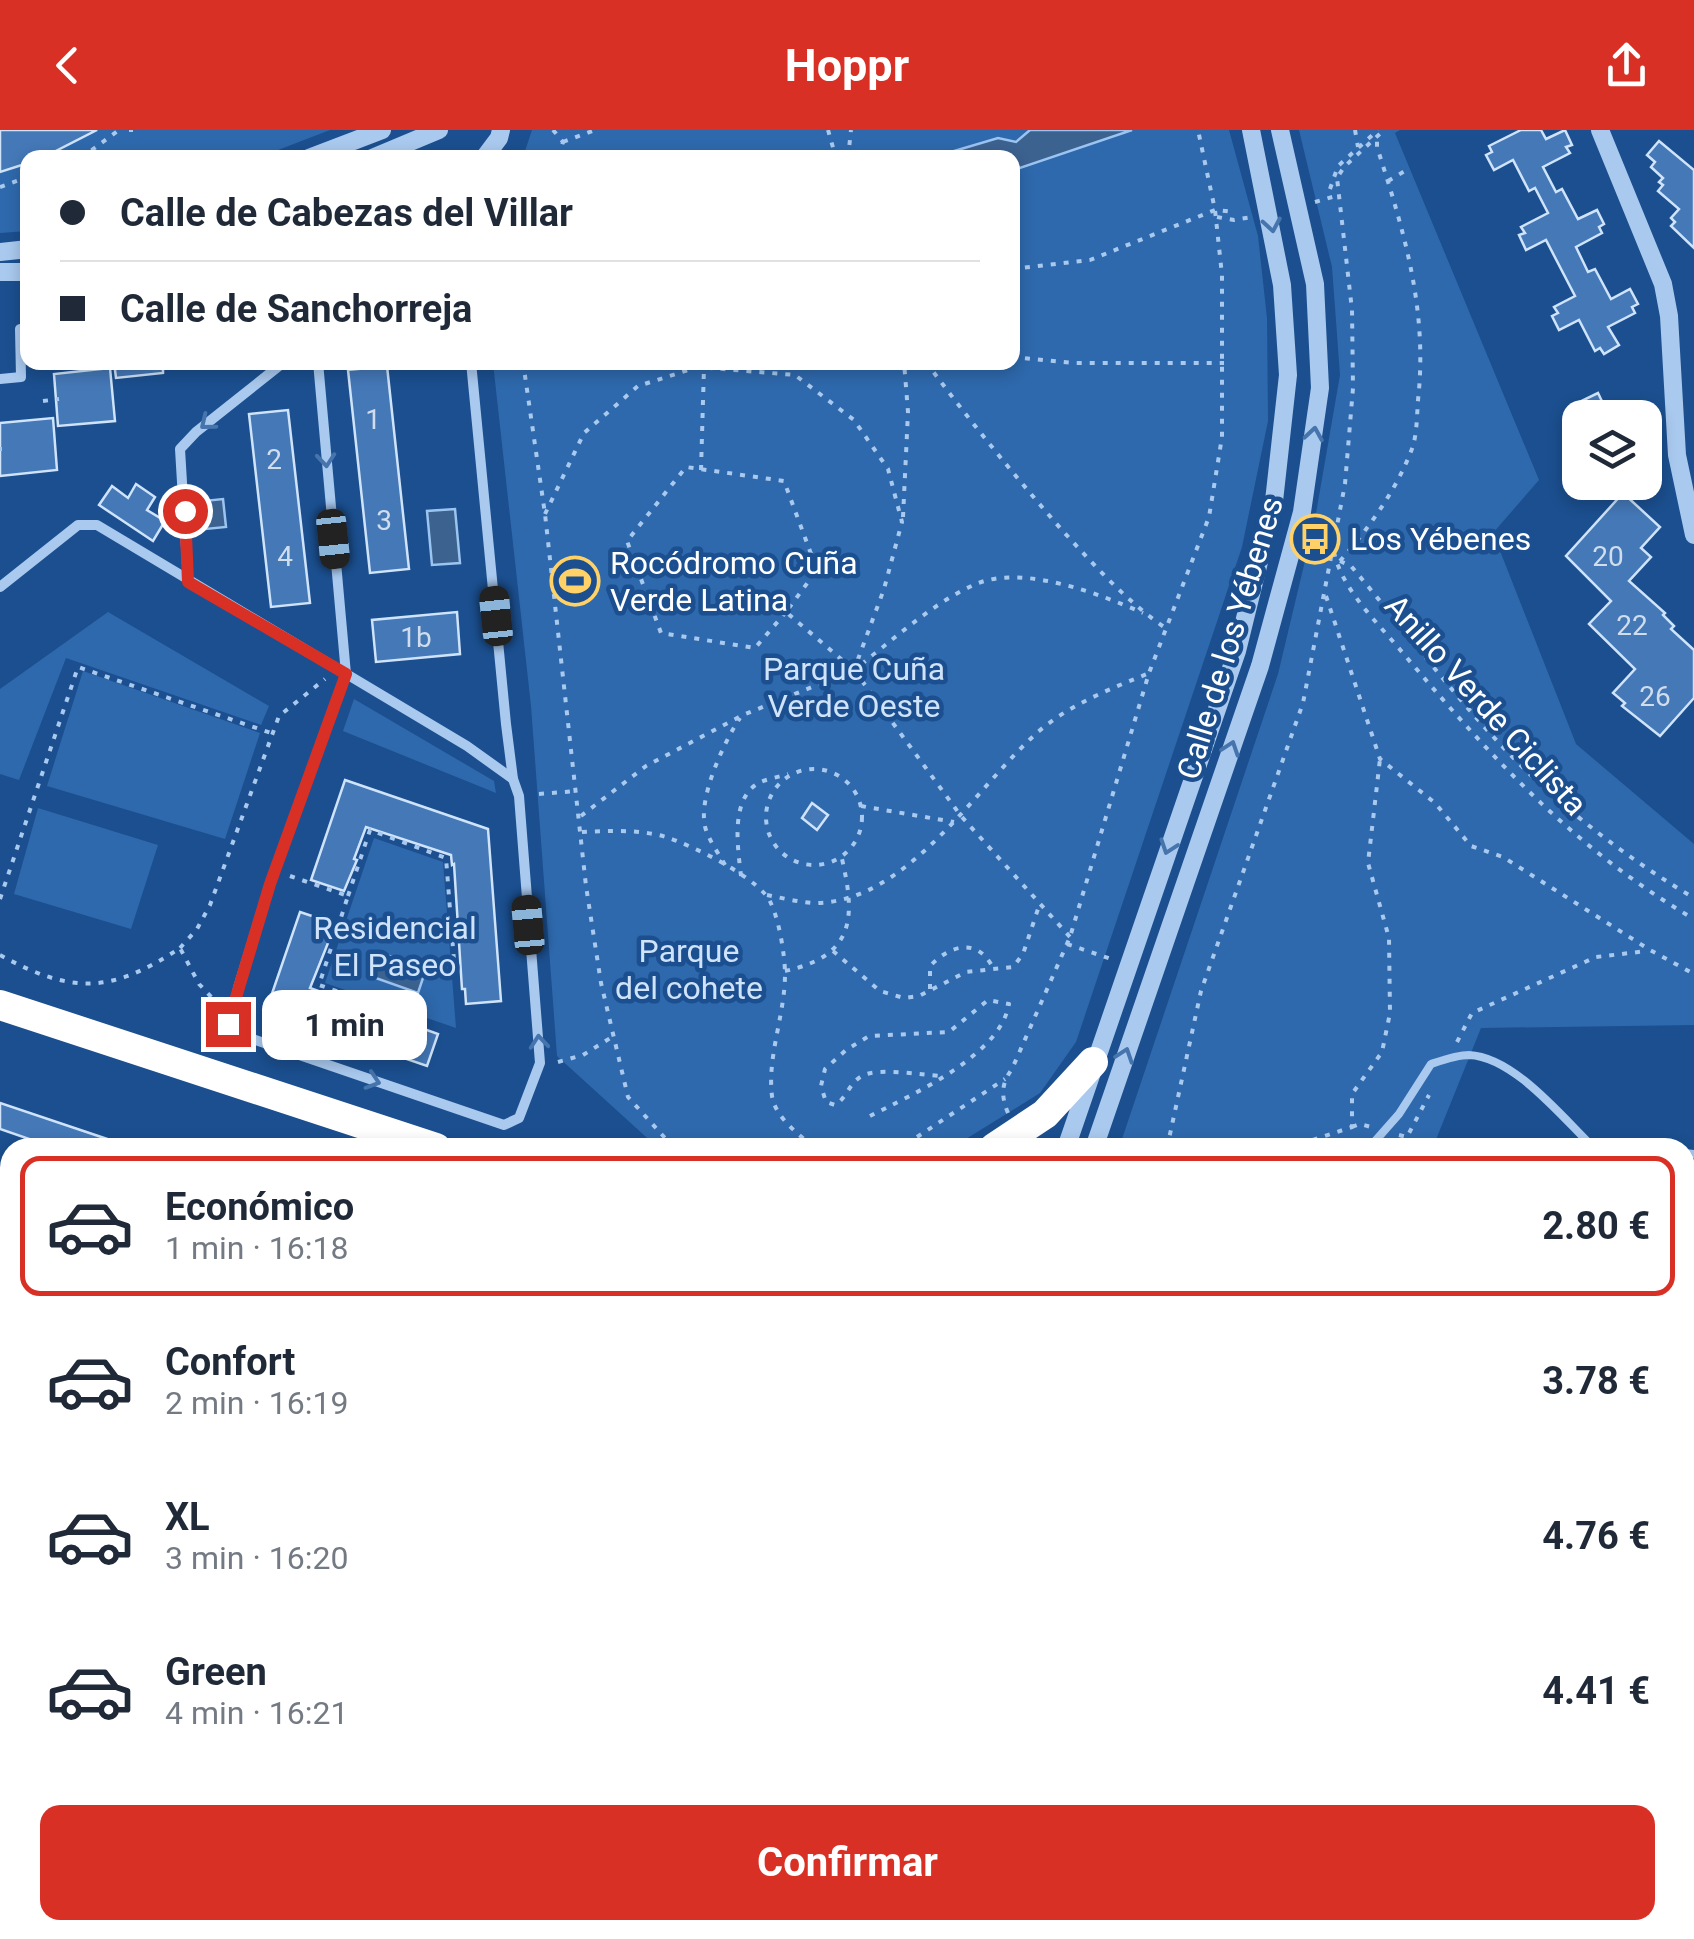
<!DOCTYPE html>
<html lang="es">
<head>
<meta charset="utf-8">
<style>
  :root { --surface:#fff; --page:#f6f6f7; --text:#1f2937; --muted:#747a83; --line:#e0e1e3; --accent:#d93025 }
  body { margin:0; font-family:Roboto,sans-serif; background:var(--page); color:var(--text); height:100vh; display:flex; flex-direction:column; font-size:38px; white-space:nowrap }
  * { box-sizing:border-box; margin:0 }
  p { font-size:32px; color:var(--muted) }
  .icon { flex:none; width:55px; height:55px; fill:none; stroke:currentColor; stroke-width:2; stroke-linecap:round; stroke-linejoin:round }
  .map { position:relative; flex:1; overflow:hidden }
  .side { position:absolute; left:0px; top:1008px; width:1695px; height:802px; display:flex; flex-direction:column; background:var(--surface); border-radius:30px 30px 0 0; box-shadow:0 5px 15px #0003 }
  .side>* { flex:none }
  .banner { position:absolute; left:20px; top:20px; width:1000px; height:220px; border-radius:20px; box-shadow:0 5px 15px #0003; display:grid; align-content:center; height:220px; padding:0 40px; background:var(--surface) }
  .controls { position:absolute; left:1562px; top:270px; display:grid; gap:20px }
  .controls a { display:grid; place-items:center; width:100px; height:100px; border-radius:20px; background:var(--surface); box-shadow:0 5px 15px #0003; font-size:50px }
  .end { position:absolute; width:45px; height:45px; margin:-22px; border:12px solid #d93025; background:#fff; box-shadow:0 0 0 5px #fff }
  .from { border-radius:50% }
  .bubble { position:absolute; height:70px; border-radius:20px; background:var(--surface); box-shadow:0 5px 15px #0003; font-size:32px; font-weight:700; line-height:70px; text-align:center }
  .car { position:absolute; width:30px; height:60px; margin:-30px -15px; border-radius:12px; box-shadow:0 0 8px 2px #0007; background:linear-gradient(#222 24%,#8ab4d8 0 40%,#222 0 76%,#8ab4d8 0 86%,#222 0) }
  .banner b { display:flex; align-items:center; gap:35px; height:95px; font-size:38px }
  .banner b+b { border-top:2px solid var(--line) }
  .banner i { width:25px; height:25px; background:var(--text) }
  ul { padding:18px 0 0; list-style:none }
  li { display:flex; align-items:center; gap:30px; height:140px; margin:0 20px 15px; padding:0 20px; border:5px solid transparent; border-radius:20px }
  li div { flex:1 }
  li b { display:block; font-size:38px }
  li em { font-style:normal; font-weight:700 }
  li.selected { border-color:var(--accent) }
  li>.icon { width:90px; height:90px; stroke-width:1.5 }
  .action { display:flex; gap:20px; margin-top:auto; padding:20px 40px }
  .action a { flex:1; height:115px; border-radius:20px; background:var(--accent); color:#fff; font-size:40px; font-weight:700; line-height:115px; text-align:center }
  header { display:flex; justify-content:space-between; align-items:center; height:130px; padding:0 40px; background:var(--accent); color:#fff; font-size:45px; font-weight:700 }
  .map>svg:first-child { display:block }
  .green { fill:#2e69ad }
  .water { fill:#3c6290; stroke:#9cc4f0; stroke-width:2.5 }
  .building { fill:#4478b7; stroke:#cfe3fa; stroke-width:2.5 }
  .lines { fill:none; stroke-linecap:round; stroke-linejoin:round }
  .path { stroke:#a9c9ee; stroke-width:4; stroke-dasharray:5 8; stroke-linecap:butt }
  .service { stroke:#a9c9ee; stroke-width:8 }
  .minor { stroke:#a9c9ee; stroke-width:10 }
  .tertiary { stroke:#a9c9ee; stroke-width:18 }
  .motorway { stroke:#fff; stroke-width:30 }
  .rail { stroke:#fff; stroke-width:5; stroke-dasharray:18 8; stroke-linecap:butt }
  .oneway { stroke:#4674ac }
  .route { stroke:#d93025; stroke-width:12 }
  .labels { text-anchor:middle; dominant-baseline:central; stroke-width:9; stroke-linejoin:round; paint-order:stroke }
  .number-label { font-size:28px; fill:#d0dded }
  .poi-label { font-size:32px; fill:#fff; stroke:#1b4f8f; text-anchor:start }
  .street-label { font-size:32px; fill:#fff; stroke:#1b4f8f }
  .park-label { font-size:32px; fill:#cfe3fa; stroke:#1b4f8f }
</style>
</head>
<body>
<header><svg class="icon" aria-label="back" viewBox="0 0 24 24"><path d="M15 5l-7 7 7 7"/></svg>Hoppr<svg class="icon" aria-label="share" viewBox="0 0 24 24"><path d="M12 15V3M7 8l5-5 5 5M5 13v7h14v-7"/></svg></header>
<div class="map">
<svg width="1694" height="1809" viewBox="0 0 1694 1809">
  <rect width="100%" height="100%" fill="#1b4f8f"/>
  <g class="green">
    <polygon points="94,0 330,0 260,27 42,28"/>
    <polygon points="532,0 1229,0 1258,106 1267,188 1268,291 1242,417 1076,912 1040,963 953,1017 657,1017 557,926 531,576 493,233 1012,232 1012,28 523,27"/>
    <polygon points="1299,0 1400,0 1395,3 1539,350 1493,403 1576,614 1694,714 1694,895 1481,898 1433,1017 1119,1018 1278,544 1315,389 1340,245 1332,137"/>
    <polygon points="27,33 27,101 0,103 0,41"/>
    <polygon points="108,482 269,576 261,595 66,528 19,650 0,644 0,559"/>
    <polygon points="83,541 260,603 225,709 47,656"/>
    <polygon points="354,569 494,651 496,663 343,601"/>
    <polygon points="38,678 158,715 131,799 14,764"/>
    <polygon points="374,708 443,732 456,898 325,853"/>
    <polygon points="0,1194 10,1196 10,1267 4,1266 7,1241 0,1239"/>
    <polygon points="0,1273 10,1275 3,1332 0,1332"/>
    <polygon points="0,1389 10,1399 10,1486 0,1484"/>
    <polygon points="1685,1431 1694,1431 1694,1809 0,1809 0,1605 10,1607 10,1800 1685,1800"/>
  </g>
  <g class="water">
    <polygon points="1030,0 1132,0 1020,38 1013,34 1012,28 934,27 998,8 1016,12"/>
    <polygon points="223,369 226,397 206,399 203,371"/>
    <polygon points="455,379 460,433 432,435 427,381"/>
    <polygon points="378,822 426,839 418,863 370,846"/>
  </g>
  <g class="building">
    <polygon points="0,0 97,0 42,28 28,28 28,33 0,42"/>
    <polygon points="1521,0 1541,0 1546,9 1565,0 1572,15 1566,17 1570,23 1543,37 1556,62 1562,59 1578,89 1597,80 1604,94 1599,97 1602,103 1576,117 1588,142 1595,139 1611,169 1630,159 1638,174 1632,177 1635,183 1608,197 1619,215 1604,224 1600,218 1595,221 1579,190 1559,200 1552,186 1558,183 1554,177 1575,166 1546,110 1526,120 1519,105 1525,103 1521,97 1548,83 1535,58 1529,61 1513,30 1494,40 1486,25 1492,22 1489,16"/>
    <polygon points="1659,11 1694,40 1694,118 1671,96 1675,92 1671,88 1679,79 1658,61 1663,55 1659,52 1663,48 1651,37 1655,32 1647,25"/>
    <polygon points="114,232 163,232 163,243 116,248"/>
    <polygon points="387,236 409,439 370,443 348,240"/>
    <polygon points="110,238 115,291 58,296 54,244"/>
    <polygon points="1598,263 1610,288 1577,288 1571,276"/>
    <polygon points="288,280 310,473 271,477 249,284"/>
    <polygon points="53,288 57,340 0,346 0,293"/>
    <polygon points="136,354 155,367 147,380 165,391 153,411 99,375 112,356 128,368"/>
    <polygon points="1623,363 1660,397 1641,418 1651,427 1629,451 1665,483 1663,485 1674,496 1671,499 1694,520 1694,568 1660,606 1622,576 1625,573 1613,563 1635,539 1589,494 1611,471 1566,426"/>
    <polygon points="457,482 460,524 376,532 372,490"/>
    <polygon points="345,650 488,699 501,871 466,874 465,859 462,859 454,734 452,735 451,725 366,697 354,729 357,730 344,761 311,750"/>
    <polygon points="812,673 828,685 817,700 802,688"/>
    <polygon points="300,782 333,793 327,807 330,808 310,858 438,904 427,936 266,881"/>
    <polygon points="0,973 125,1015 125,1018 55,1018 0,999"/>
  </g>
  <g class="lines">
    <g class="path">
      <polyline points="129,0 133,0"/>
      <polyline points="553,0 563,12 558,28"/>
      <polyline points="828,0 836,28"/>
      <polyline points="1355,0 1358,17"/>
      <polyline points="563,12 595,0"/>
      <polyline points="65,28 71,23 80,28"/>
      <polyline points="81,28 119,0"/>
      <polyline points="848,28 851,0"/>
      <polyline points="1388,51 1410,38"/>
      <polyline points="0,57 28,47"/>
      <polyline points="1330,59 1338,36 1378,0"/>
      <polyline points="1315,72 1339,65"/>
      <polyline points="1217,87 1234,90 1252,87"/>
      <polyline points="1012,139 1090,130 1215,80 1234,82"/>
      <polyline points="1012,227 1074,233 1224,233"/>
      <polyline points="523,232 545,384 586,756 601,853 628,967 674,1018"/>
      <path d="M926 232C969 290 1014 345 1061 399 1094 435 1127 472 1167 499"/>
      <polyline points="43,271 59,269"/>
      <polyline points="0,319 2,319"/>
      <polyline points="701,340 704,237"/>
      <path d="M545 384 584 303 638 256 698 237 795 245 854 290 888 339 902 392 884 459 854 540C892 511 932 473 976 454 1023 434 1100 464 1143 483"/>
      <polyline points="903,387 908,282 904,232"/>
      <path d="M1334 422C1342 460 1378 493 1402 522 1491 627 1574 719 1694 789"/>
      <path d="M1340 431 1351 436C1418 515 1479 602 1558 670 1601 707 1645 739 1694 768"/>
      <path d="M1340 431C1369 398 1398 358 1413 316 1417 302 1417 284 1418 270 1428 180 1404 101 1377 17V5"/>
      <polyline points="1326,466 1380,629 1435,673 1471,716 1503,727 1650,820 1694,844"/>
      <polyline points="786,482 755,518 661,503 627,411 686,337 784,351 817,440 786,482 854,540"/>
      <circle cx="814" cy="687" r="48"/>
      <polyline points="539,664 576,661"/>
      <polyline points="861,676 954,692"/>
      <polyline points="581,686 646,636 743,585 854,540 961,686 1070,807"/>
      <path d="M582 702C609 701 639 699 666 707 695 717 744 741 765 764 778 778 785 825 785 844 785 885 767 926 772 966 775 987 799 1005 815 1018"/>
      <path d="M725 735C719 724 710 712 706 700 696 671 724 612 740 588"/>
      <polyline points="290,746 348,766 319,855 414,888"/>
      <path d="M741 746C738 719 730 671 757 654 765 649 779 647 788 644"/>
      <path d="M767 765C782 768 798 772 813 773 908 774 976 656 1039 601 1071 574 1110 559 1147 544"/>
      <polyline points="348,766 370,700 446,728 455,844"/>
      <polyline points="0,769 78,537 271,603"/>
      <polyline points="1067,814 1114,830"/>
      <polyline points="180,818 197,799 210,775 279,586 325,549"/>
      <polyline points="833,821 880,861 904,868 919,866 966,842 1013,837 1023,824 1040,773"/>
      <path d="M0 825C73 865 112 863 180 818L199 854 216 872"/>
      <path d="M785 841C854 826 856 789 842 729"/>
      <path d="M930 859V836C951 814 979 807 994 840"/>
      <polyline points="1457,912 1472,883 1596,827 1647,821"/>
      <polyline points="558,932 583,925 612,907"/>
      <path d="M1008 983C1001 966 1001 954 1012 939L1070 807 1149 543 1209 387 1222 307V145L1215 80 1198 0"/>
      <path d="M870 986C913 964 1000 926 1009 874L988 870 949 902 869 906 846 920 825 939 821 956 826 972 835 975C847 968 849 953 862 946 878 937 922 945 942 946"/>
      <polyline points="1352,997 1360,994 1371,997"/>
      <polyline points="1399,1005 1407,1007 1429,965"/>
      <polyline points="917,1007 1005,949"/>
      <polyline points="496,1011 512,1010"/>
      <polyline points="16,1018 20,1006"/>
      <polyline points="895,1018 914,1008"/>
      <polyline points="1167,1018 1201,861 1303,573 1345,354 1353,258 1352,180 1337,48 1344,37 1384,0"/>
      <polyline points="1288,1018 1352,997 1352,964 1382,922 1390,883 1389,808 1368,733 1380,629"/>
      <polyline points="0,1078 10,1083"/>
      <polyline points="0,1129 10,1131"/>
      <polyline points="0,1190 10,1192"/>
      <polyline points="0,1270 10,1271"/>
      <polyline points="0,1336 5,1337 10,1321"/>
      <polyline points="1685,1475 1694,1475"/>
      <polyline points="0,1487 10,1489"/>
      <polyline points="0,1502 10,1504"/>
      <polyline points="0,1532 10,1534"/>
      <polyline points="0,1561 10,1563"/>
      <polyline points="0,1725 10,1724"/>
      <polyline points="1685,1743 1694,1742"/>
      <polyline points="1685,1780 1692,1788"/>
      <polyline points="596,1800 640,1807 725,1800"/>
      <polyline points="925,1800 944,1809"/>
      <polyline points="1103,1800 1105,1809"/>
      <polyline points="1311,1800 1317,1809"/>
      <polyline points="1599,1805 1629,1800"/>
      <polyline points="315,1809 332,1800"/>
      <polyline points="506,1809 506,1800"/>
      <polyline points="581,1809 601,1803"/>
      <polyline points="733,1809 733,1800"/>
      <polyline points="804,1809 827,1800"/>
      <polyline points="840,1809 841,1800"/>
      <polyline points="889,1809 891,1800"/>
      <polyline points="913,1809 914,1800"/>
    </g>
    <g class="service">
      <path d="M1369 1018 1399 984 1431 934C1443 930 1457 925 1469 925 1514 927 1562 987 1593 1017L1605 1018"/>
      <polyline points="1685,1023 1694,1024"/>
      <polyline points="0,1359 10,1360"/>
    </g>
    <g class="minor">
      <polyline points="318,232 346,544 270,754 238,858 229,901 504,995 519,988 540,933 519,666 513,649 506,594 471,232"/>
      <polyline points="0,249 21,247 20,199"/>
      <polyline points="188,452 180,319 196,302 284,232"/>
      <polyline points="0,457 78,395 97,395 467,616 513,649"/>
      <polyline points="0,1043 10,1047"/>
      <polyline points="0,1152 10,1153"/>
      <polyline points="0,1595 10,1596"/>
      <polyline points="868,1809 870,1800"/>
    </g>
    <g class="tertiary">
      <polyline points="1600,0 1663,154 1669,186 1677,325 1694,405"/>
      <polyline points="309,28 382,0"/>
      <polyline points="372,28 439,0"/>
      <polyline points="484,28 499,8 501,0"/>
      <polyline points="0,122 28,119"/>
      <polyline points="0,142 28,142"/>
      <polyline points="1066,1018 1237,521 1274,371 1288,245 1282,155 1251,0"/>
      <polyline points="1094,1018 1260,536 1302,382 1320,258 1315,154 1280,0"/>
    </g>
    <g class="motorway">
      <polyline points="0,875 436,1018"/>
      <polyline points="994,1018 1045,984 1093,932"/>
      <polyline points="1685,1289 1694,1294"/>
      <polyline points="1685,1313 1694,1317"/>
    </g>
    <polyline class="rail" points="0,1663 10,1665"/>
  </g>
  <defs><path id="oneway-chevron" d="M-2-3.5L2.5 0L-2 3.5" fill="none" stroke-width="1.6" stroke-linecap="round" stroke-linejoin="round" transform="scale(2.5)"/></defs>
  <g class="oneway">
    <use href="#oneway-chevron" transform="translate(1272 95) rotate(80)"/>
    <use href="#oneway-chevron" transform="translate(207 293) rotate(141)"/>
    <use href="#oneway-chevron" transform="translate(1314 304) rotate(-81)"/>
    <use href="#oneway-chevron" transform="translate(326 330) rotate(85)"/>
    <use href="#oneway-chevron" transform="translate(1231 618) rotate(-71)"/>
    <use href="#oneway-chevron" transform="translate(1168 717) rotate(109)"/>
    <use href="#oneway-chevron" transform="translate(539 912) rotate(-95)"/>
    <use href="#oneway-chevron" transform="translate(1125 925) rotate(-71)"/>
    <use href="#oneway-chevron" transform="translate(373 951) rotate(18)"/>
  </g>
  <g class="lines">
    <polyline class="route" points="185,381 188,452 346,544 270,754 228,894"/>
  </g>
  <defs>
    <g id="bus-ring" transform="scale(2.5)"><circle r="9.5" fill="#1b4f8f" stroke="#ffd166" stroke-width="1.5"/><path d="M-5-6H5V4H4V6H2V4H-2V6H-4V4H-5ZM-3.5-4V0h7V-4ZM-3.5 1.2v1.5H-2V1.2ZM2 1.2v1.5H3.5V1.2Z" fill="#ffd166"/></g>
    <g id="stadium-ring" transform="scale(2.5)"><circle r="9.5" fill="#1b4f8f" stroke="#ffd166" stroke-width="1.5"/><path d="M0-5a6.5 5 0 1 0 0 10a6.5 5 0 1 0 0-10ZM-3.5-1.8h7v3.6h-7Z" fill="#ffd166"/></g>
  </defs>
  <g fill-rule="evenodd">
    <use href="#bus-ring" x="1315" y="409"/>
    <use href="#stadium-ring" x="575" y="451"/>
  </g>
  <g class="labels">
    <g class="number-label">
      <text x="373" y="289">1</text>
      <text x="274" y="329">2</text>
      <text x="384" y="390">3</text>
      <text x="285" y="426">4</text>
      <text x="1608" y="426">20</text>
      <text x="1632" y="495">22</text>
      <text x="416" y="507">1b</text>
      <text x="1655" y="566">26</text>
    </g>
    <g class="poi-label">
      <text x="1350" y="409">Los Yébenes</text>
      <text x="610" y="433">Rocódromo Cuña<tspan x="610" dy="37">Verde Latina</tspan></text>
    </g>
    <g class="street-label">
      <text transform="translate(1230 508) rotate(-73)">Calle de los Yébenes</text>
      <text transform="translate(1486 575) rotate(48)">Anillo Verde Ciclista</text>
    </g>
    <g class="park-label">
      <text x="854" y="539">Parque Cuña<tspan x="854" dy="37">Verde Oeste</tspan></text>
      <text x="395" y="798">Residencial<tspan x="395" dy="37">El Paseo</tspan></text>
      <text x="689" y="821">Parque<tspan x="689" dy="37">del cohete</tspan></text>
    </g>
  </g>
</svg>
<div class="controls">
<a><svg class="icon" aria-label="layers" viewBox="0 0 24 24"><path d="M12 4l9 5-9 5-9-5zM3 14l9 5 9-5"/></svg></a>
</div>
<i class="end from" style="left:185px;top:381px"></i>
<i class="end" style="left:228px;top:894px"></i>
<div class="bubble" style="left:262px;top:860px;width:165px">1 min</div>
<i class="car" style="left:333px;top:409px;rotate:174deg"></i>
<i class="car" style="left:496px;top:486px;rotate:354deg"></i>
<i class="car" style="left:528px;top:795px;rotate:355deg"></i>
<div class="banner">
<b><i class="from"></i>Calle de Cabezas del Villar</b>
<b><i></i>Calle de Sanchorreja</b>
</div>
<section class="side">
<ul>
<li class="selected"><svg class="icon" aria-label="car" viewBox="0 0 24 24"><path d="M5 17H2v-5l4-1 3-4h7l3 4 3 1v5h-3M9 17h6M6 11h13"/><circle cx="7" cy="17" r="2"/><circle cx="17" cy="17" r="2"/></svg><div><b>Económico</b><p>1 min · 16:18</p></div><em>2.80 €</em></li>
<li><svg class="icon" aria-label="car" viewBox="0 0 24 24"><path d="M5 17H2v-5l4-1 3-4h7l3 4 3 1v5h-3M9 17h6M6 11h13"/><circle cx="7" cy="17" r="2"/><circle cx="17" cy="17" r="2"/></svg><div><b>Confort</b><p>2 min · 16:19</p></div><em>3.78 €</em></li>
<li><svg class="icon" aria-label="car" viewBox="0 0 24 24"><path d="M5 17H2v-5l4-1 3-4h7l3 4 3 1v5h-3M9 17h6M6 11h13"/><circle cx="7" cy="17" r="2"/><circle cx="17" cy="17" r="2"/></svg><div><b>XL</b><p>3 min · 16:20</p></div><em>4.76 €</em></li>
<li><svg class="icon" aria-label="car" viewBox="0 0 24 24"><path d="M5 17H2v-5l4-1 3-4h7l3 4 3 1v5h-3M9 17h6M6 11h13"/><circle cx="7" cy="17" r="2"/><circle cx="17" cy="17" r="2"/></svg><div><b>Green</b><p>4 min · 16:21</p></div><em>4.41 €</em></li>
</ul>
<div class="action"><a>Confirmar</a></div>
</section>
</div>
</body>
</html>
